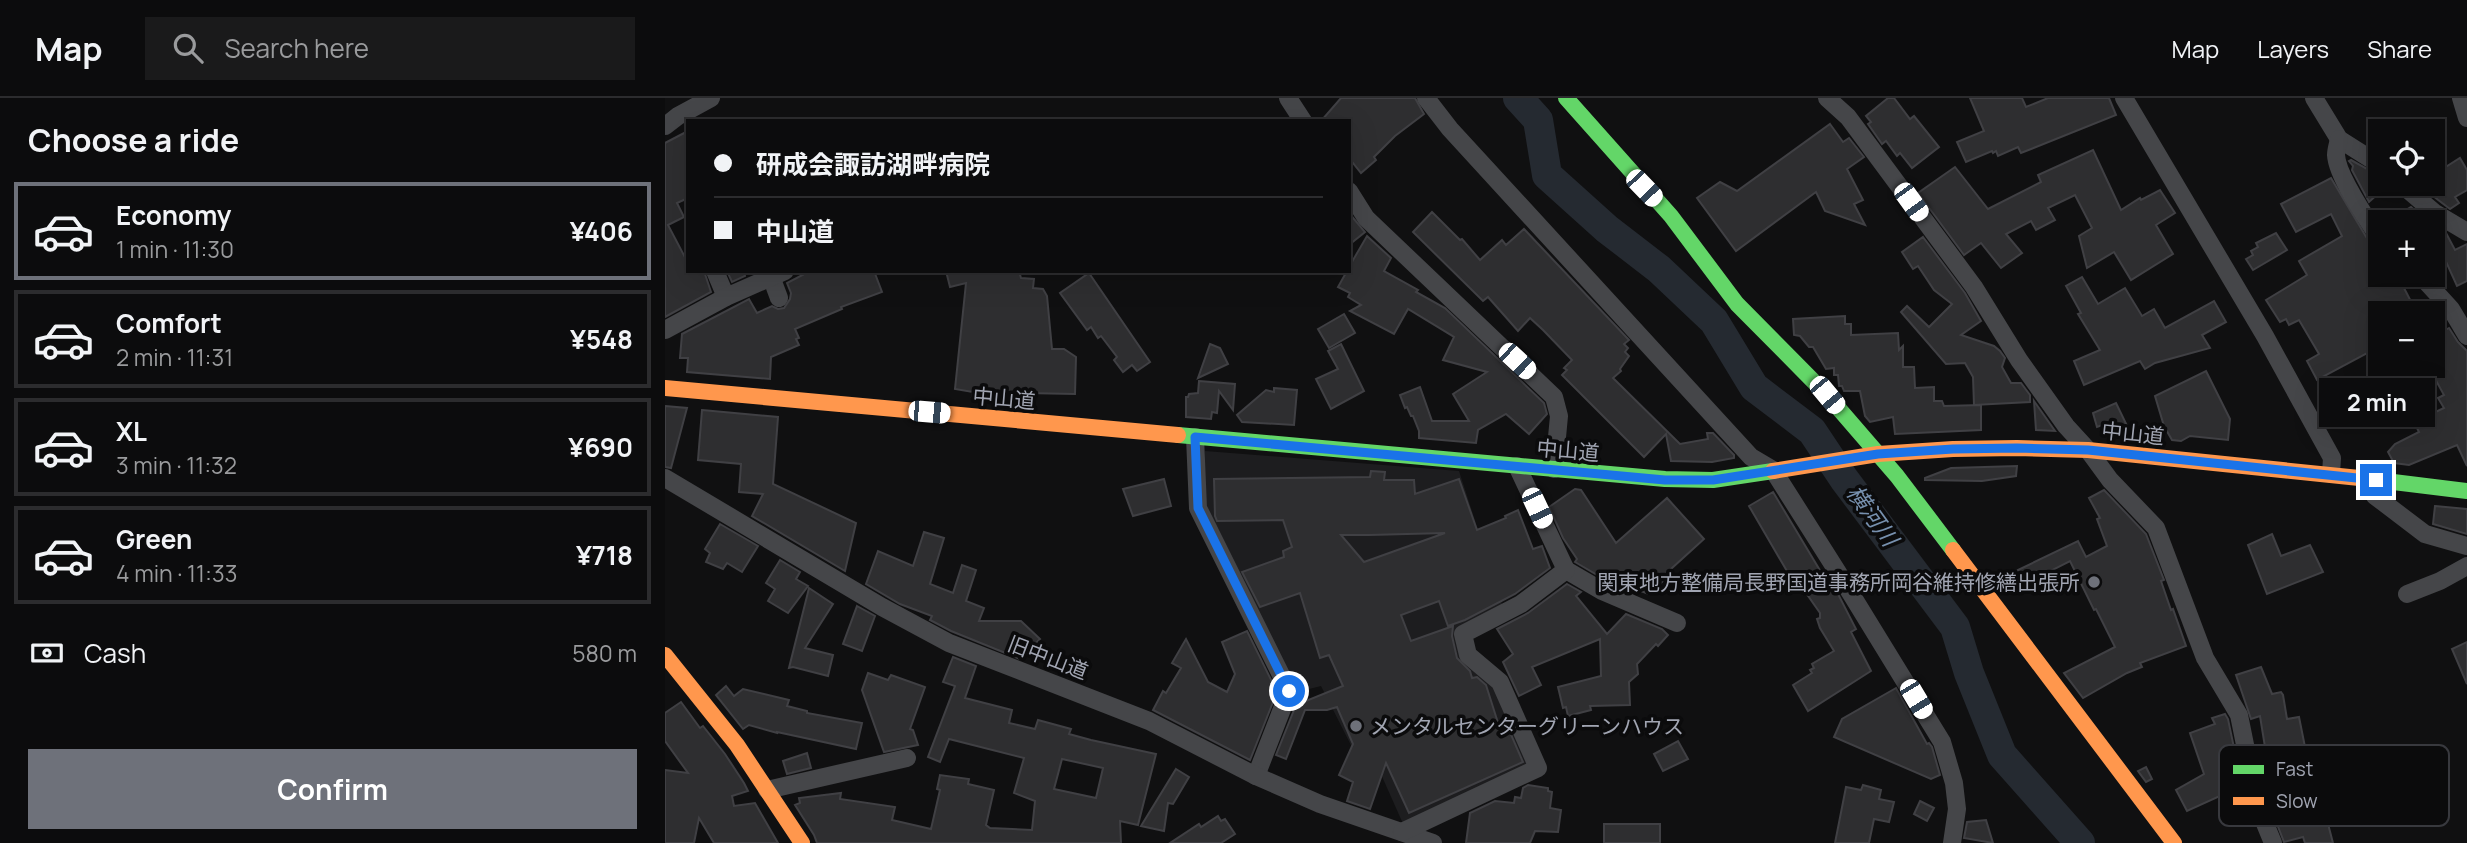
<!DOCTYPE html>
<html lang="en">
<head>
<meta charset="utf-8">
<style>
  :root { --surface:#0c0c0d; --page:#1a1a1b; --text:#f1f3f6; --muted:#9a9b9d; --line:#2c2c2e; --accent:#6e717a }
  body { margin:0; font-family:Manrope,"Noto Sans JP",sans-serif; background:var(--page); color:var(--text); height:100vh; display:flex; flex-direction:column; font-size:26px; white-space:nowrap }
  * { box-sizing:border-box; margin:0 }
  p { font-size:23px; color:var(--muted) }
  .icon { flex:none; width:38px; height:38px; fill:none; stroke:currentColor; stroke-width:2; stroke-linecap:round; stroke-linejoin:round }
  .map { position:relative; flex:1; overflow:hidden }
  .panel { display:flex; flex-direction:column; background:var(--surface); width:665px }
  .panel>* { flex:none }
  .hud { position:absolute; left:21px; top:21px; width:665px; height:154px; border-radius:0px; box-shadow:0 7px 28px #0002,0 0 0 2px var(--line); display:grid; align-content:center; height:154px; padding:0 28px; background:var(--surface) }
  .tools { position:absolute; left:1703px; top:21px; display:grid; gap:14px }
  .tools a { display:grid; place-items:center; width:77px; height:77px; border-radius:0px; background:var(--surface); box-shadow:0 7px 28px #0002,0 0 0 2px var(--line); font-size:35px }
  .end { position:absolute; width:32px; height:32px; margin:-16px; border:9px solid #1a73e8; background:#fff; box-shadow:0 0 0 4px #fff }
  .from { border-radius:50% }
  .bubble { position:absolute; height:49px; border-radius:0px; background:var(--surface); box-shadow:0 7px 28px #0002,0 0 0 2px var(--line); font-size:23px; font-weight:700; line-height:49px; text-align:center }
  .car { position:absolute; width:21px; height:42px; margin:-21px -10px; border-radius:9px; box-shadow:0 0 5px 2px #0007; background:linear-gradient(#fff 24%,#345 0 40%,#fff 0 76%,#345 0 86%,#fff 0) }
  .hud b { display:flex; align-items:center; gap:24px; height:66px; font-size:26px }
  .hud b+b { border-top:2px solid var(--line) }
  .hud i { width:18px; height:18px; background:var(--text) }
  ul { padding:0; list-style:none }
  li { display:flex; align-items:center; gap:21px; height:98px; margin:0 14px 10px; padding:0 14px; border:4px solid var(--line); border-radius:0px }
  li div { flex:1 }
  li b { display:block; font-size:26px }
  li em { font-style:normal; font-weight:700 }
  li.selected { border-color:var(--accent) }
  li>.icon { width:63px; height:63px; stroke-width:1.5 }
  h2 { padding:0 28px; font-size:32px; line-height:84px }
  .pay { display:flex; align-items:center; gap:18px; height:77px; padding:0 28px; font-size:26px }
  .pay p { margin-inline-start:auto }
  .primary-button { display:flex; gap:14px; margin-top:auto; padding:14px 28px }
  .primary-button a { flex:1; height:80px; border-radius:0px; background:var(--accent); color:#fff; font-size:28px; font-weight:700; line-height:80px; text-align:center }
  header { display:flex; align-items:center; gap:42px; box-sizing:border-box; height:98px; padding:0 35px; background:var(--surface); border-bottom:2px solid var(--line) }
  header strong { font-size:33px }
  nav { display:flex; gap:38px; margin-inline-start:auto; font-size:24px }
  .search { width:490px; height:63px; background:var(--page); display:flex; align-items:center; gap:18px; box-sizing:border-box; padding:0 24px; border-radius:0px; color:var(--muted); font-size:26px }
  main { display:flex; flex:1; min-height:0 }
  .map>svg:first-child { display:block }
  .built { fill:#1d1d1f }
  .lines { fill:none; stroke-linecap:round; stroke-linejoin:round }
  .river { stroke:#252a31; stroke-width:30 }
  .building { fill:#2e2e30; stroke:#404044; stroke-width:2; fill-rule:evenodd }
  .street { stroke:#454649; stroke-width:18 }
  .fast { stroke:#63d668; stroke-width:16 }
  .slow { stroke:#ff974d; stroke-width:16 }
  .route { stroke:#1a73e8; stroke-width:9 }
  .poi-dot { fill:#6e717a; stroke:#0b0b0c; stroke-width:2.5 }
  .labels { text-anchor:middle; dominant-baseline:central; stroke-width:7; stroke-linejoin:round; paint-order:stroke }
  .street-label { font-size:21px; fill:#a1a5b2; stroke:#0b0b0c }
  .poi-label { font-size:21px; fill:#a1a5b2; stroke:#0b0b0c; text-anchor:end }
  .water-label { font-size:23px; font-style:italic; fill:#7790ae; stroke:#0b0b0c }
  .key { fill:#0b0b0c; stroke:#38393e; stroke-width:2 }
  .key-label { font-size:19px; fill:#a1a5b2 }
</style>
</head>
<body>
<header>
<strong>Map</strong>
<div class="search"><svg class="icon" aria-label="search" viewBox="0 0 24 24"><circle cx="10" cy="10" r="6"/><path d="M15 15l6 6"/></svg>Search here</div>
<nav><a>Map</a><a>Layers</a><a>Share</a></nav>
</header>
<main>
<section class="panel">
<h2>Choose a ride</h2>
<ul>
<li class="selected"><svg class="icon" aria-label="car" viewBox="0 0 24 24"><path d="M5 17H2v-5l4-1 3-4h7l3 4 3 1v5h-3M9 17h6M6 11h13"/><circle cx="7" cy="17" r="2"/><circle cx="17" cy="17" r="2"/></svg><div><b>Economy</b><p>1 min · 11:30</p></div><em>¥406</em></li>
<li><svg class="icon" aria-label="car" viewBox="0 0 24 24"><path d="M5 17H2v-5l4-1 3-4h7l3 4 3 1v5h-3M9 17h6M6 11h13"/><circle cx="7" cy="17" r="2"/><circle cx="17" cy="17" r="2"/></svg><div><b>Comfort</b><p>2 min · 11:31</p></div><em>¥548</em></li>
<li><svg class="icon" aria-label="car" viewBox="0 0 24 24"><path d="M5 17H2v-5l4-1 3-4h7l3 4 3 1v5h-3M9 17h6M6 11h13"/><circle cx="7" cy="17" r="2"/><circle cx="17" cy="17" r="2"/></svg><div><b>XL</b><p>3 min · 11:32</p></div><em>¥690</em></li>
<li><svg class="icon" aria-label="car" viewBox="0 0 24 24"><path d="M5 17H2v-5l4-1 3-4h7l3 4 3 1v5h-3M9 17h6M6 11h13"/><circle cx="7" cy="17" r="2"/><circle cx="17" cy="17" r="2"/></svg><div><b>Green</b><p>4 min · 11:33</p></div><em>¥718</em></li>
</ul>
<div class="pay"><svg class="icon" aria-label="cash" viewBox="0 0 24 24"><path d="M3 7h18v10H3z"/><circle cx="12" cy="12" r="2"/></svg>Cash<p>580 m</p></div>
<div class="primary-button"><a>Confirm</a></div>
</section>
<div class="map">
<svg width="1802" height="745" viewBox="0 0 1802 745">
  <rect width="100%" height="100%" fill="#101011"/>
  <polygon class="built" points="540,353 794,373 838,509 794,533 825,579 869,666 739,728 711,665 695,665 656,588 632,594 630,586 585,504 544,416 540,399"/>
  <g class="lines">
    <polyline class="river" points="853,0 873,22 882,77 942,131 994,171 1049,223 1089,289 1147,333 1179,381 1290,529 1304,575 1337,657 1415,745"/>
  </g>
  <g class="building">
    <polygon points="676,0 750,0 759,16 730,38 709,59 711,62 696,75 684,60 684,23 656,23"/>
    <polygon points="1223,0 1229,0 1245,21 1249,18 1274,49 1247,70 1235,55 1232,58 1221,43 1217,46 1203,26 1206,24 1201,18"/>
    <polygon points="1305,0 1357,0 1361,9 1383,0 1444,0 1451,17 1356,55 1353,49 1333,58 1331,53 1328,55 1327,53 1301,64 1292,44 1319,33"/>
    <polygon points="1165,26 1178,44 1184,40 1199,59 1182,71 1198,102 1189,106 1200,127 1160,113 1151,94 1071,153 1032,100 1055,84 1072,93"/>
    <polygon points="23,33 23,100 12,105 19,119 3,127 23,165 23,173 39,173 46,194 0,219 0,45"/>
    <polygon points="1428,52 1456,112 1475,100 1476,102 1495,92 1510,115 1491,127 1508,156 1466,182 1449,154 1422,170 1414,138 1427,130 1410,97 1383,110 1390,122 1371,132 1366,123 1341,136 1357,155 1336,170 1316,145 1299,157 1253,95 1290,69 1323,111 1376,84 1373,77"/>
    <polygon points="1795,60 1802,72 1802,92 1790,99 1794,105 1785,111 1759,91 1756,86 1768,86 1768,77"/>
    <polygon points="1686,62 1715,78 1715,94 1704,104 1687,72 1688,68 1684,63"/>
    <polygon points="1666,80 1706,147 1715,152 1715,177 1744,177 1747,185 1739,190 1752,215 1715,215 1715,268 1755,268 1720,285 1704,254 1652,282 1642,263 1654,256 1634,222 1624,227 1621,221 1615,224 1601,202 1642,177 1634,163 1677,138 1666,116 1631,134 1616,106"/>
    <polygon points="1746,109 1763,124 1726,124 1743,114 1741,112"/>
    <polygon points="767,114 795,142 797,141 815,162 837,142 841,147 859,131 964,242 959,246 963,250 960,254 964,258 955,271 956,273 948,280 1015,346 1043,341 1042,335 1048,335 1069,357 1069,360 1047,364 1006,363 1001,336 979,359 897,277 902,272 899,270 907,262 878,232 865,220 853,233 823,199 818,203 748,134"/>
    <polygon points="684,115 700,134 684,147"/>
    <polygon points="1768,127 1781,135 1790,152 1802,146 1802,183 1792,188 1778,157 1768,162"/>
    <polygon points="1611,135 1622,152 1588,172 1581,161 1588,157 1586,153 1593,149 1591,145"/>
    <polygon points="702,138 726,160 719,173 753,192 751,194 780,210 879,305 882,316 864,336 841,316 813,332 811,345 754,340 754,333 748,318 746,318 742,309 740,310 735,297 755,289 767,323 804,323 788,296 822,274 778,262 789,239 743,211 729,236 685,213 696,207 683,199 685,195 673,189 682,173 684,173 684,169"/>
    <polygon points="1258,139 1300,195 1316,223 1296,237 1329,248 1335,253 1340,260 1337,269 1346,285 1356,285 1365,297 1365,304 1309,307 1308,279 1300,265 1281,266 1236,214 1242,208 1264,229 1287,206 1269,192 1253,168 1248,171 1237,154"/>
    <polygon points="62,173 79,173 80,178 67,184"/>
    <polygon points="145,173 209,173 217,194 176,209 177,211 130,231 134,240 131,241 134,247 106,259 105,281 22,274 23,260 15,260 17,236 84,201 92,215 107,208 113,211 119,210 125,201 126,195 122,185"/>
    <polygon points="281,173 354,173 356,180 369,181 368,190 378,191 382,198 387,251 399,251 411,259 410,296 360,295 360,299 338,297 338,302 307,299 308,294 290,291 301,185 285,189"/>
    <polygon points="424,175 485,264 472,273 467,267 458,274 449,262 452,259 436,238 433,240 426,229 422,232 395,195"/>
    <polygon points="1417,179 1433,206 1460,190 1477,218 1489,211 1500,230 1549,203 1561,224 1537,237 1545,250 1490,265 1480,271 1475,263 1419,287 1409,263 1435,252 1413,216 1416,215 1401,188"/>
    <polygon points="679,216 690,235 664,250 653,231"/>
    <polygon points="1180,218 1180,226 1186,226 1186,237 1233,235 1234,252 1238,248 1238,269 1249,269 1250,290 1269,289 1269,303 1277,303 1279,308 1316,307 1316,332 1230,336 1228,319 1205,324 1200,318 1195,293 1179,293 1177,288 1174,288 1173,277 1169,277 1169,270 1161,271 1148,249 1144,249 1135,238 1129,237 1128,221"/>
    <polygon points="1784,230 1793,244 1802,253 1802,368 1792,347 1744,367 1729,365 1723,354 1730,346 1754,334 1749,324 1779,310 1773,300 1779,297 1763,268 1768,268 1768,239"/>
    <polygon points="545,246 555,250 563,266 533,280"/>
    <polygon points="676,246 699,293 666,311 651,281 673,271 663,253"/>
    <polygon points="1541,273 1565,321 1563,342 1525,338 1516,343 1507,342 1499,328 1490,298"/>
    <polygon points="534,283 570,286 568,312 554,293 552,315 547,314 546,321 521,319 521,299 523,299 524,296 533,295"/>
    <polygon points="609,290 632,292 629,327 577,324 572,317 601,292 609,294"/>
    <polygon points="1369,303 1390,333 1371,332"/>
    <polygon points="1451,305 1467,338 1444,336 1440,326 1432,329 1428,315"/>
    <polygon points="0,308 22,310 6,370 0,369"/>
    <polygon points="37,312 113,319 108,386 191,425 180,473 87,418 98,396 74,394 76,366 33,362"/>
    <polygon points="1352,368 1351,378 1317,383 1260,382 1260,380 1286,370"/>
    <path d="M706 373 720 374 719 382H749L750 396 794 381 812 432 841 420 840 418 853 412 868 451 877 448 885 470 850 496 800 522 783 528 774 503 736 517 746 543 788 528 787 538 792 560 805 573 807 580 812 579 821 587 834 628 841 625 858 664 744 715 721 665 705 711 682 703 688 684 674 677 688 646 672 609 662 612H640L621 661 611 657 631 607 678 588 664 557 655 560 635 495 595 509 577 474 619 459 618 453 627 449 618 422 552 423 550 418 549 381 705 379ZM780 435 699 464 676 437H704Z"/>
    <polygon points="499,381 506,408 468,418 458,391"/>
    <polygon points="910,391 916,392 951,445 1002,400 1039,441 995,481 998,483 984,496 943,481 939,475 934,478 910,464 912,461 898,440 884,409"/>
    <polygon points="1439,392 1481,436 1499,482 1496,483 1506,512 1508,511 1521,548 1475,565 1477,569 1462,575 1418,600 1399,575 1450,549 1431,511 1429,512 1405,463 1360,486 1353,472 1413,443 1421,459 1442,448 1432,421 1435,420 1424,400"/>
    <polygon points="1108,394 1159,479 1162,478 1172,494 1191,531 1186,534 1206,573 1143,613 1128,587 1147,575 1145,572 1149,570 1147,566 1169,553 1155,530 1152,521 1155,520 1155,515 1141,495 1138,496 1126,480 1084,408"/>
    <polygon points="1770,408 1802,411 1802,436 1768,426"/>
    <polygon points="55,426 93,448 77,474 62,465 58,471 41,464 45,455 40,451"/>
    <polygon points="259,434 279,440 265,486 288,495 297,467 311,472 301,503 319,510 314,523 356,523 375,541 355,561 286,533 265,522 267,518 235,506 201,486 213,453 248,468"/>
    <polygon points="1607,436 1616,458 1645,447 1658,474 1602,496 1583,447"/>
    <polygon points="115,462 135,474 131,481 143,488 123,515 103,503 110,491 101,485"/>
    <polygon points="902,486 916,494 911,498 942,536 961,516 997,531 1003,537 993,548 991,546 972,566 973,576 964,584 965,607 925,608 926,612 903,618 901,609 898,610 893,589 936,578 935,541 867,569 876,587 854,598 838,564 848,556 832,531 863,515"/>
    <polygon points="144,490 168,506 140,550 168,557 163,578 128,569 124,570"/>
    <polygon points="192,508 210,518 197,553 178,546"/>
    <polygon points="582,533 612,594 585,662 488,612 498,593 501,595 516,570 507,565 521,541 543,584 562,594 570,576 557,544"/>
    <polygon points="1802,544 1802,586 1787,551"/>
    <path d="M288 559 311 568 300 600 347 612 344 625 370 631 373 622 406 631 404 636 426 642 491 656 473 727 455 723 456 745H152L149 737 130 707 135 705 134 700 176 695 175 701 230 709 227 722 266 731 275 692 272 691 275 677 304 681 303 686 329 692 321 727 325 730 367 732 370 703 349 695 359 660 284 641 275 664 263 659 290 588 278 584ZM397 661 438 670 431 700 389 691Z"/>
    <polygon points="1596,569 1607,596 1616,594 1618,597 1622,621 1634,619 1641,654 1644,653 1668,745 1640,745 1638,739 1619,744 1603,703 1592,649 1600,649 1595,618 1586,621 1571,577"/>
    <polygon points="203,575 223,582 226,577 260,589 245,631 248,632 253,647 219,654 197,592"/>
    <polygon points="61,588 69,598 78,591 124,602 122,608 142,613 142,615 197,625 191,651 112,634 112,635 84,627 78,631 51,597"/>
    <polygon points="1231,590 1262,646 1264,645 1267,649 1275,677 1266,681 1169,639 1177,621"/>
    <polygon points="16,604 35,630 38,628 60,656 79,685 83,693 67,698 69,708 90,705 113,745 49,745 34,720 29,745 0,745 0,672 23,675 0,643 0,615"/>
    <polygon points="1560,616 1563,621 1577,688 1522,713 1511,692 1539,676 1525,635 1550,626 1547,620"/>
    <polygon points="1013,643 1023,661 998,673 989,656"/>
    <polygon points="142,655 146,670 122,676 118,663"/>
    <polygon points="1481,669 1487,681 1481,684 1473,673"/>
    <polygon points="511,671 524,679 508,706 503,705 499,733 476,728"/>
    <polygon points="863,687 883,690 883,693 887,694 885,710 896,712 893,734 870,733 865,745 801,745 805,715 830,703 849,705 850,699 856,700 858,690"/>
    <polygon points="1198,687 1216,692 1214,701 1229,704 1224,724 1209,721 1204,745 1170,745 1181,689 1196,692"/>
    <polygon points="1255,703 1269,710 1262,723 1249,716"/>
    <polygon points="553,718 556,723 560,721 570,736 556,745 505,745 534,726 536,729"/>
    <polygon points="1321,722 1328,745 1299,740 1302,724"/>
    <rect x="939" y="726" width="56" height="19"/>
  </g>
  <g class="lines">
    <g class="street">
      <polyline points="623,0 638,23"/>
      <polyline points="761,0 785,31 1086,359 1108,372 1172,473 1277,644 1289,685 1292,711 1287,745"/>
      <polyline points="1162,0 1183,19 1309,189 1354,262 1401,328 1423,352 1445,382 1491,430 1540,560 1574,617 1592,706 1608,745"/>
      <polyline points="1459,0 1600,238 1667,360 1666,376"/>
      <polyline points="1649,0 1674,41 1715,67"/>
      <polyline points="1796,0 1802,20"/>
      <polyline points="0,28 13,18 46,0"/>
      <path d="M1674 41C1673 46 1671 52 1671 57 1672 78 1703 123 1715 141"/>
      <polyline points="1736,86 1770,115 1802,134"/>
      <polyline points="684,93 701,120 889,299 894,318 889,371"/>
      <polyline points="50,173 61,199"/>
      <polyline points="104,173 114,200"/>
      <polyline points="1755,177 1786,211 1802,238"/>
      <polyline points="0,232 61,199 120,173"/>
      <polyline points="530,339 533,410 624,593 591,678"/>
      <polyline points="0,380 217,509 284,545 484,623 591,678 655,706 768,745"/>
      <polyline points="1711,382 1710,398 1760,436 1802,448"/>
      <polyline points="901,472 937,493 1012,525"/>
      <polyline points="1742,496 1775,483 1802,468"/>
      <polyline points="102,692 242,660"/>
      <polyline points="737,734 873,670 835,584 803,557 798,536 856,506 901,472 852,368"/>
    </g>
    <g class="fast">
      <polyline points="901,0 1006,118 1072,206 1162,297 1232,378 1288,452"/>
      <polyline points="513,337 1000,381 1048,382 1108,373"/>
      <polyline points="1704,381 1802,393"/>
    </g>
    <g class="slow">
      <polyline points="0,290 513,337"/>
      <polyline points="1108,373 1213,356 1288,351 1352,350 1423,352 1704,381"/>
      <polyline points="1288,452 1509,745"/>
      <polyline points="0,557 72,647 137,745"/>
    </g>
  </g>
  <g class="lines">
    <polyline class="route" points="624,593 533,410 530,339 1000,382 1048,382 1213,356 1288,351 1352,350 1423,352 1711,382"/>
  </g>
  <g class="poi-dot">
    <circle cx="1429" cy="484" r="7"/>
    <circle cx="691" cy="628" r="7"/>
  </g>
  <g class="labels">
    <g class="street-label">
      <text transform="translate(339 300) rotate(5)">中山道</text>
      <text transform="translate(1468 335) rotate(6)">中山道</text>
      <text transform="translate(903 352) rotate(5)">中山道</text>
      <text transform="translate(383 559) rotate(21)">旧中山道</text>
    </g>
    <g class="poi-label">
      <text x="1415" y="484">関東地方整備局長野国道事務所岡谷維持修繕出張所</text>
      <text x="705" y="628" text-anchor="start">メンタルセンターグリーンハウス</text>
    </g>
    <g class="water-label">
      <text transform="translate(1208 417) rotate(54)">横河川</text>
    </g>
  </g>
  <rect x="1554" y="647" width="230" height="81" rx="10" class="key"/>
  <rect x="1568" y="667" width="31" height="9" fill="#63d668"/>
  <rect x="1568" y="699" width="31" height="8" fill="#ff974d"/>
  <g class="key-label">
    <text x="1611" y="678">Fast</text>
    <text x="1611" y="710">Slow</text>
  </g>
</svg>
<div class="tools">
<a><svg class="icon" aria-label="locate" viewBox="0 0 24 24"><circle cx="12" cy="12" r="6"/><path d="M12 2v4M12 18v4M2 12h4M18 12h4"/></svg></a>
<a>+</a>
<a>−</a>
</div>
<i class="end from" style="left:624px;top:593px"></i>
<i class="end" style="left:1711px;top:382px"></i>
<div class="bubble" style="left:1654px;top:280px;width:116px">2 min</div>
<i class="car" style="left:979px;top:90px;rotate:136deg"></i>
<i class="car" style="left:1246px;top:104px;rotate:144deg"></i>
<i class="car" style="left:852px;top:263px;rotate:133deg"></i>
<i class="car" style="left:1162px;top:297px;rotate:140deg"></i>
<i class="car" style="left:264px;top:314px;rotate:95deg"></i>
<i class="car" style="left:872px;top:410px;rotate:155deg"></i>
<i class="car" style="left:1251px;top:601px;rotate:149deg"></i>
<div class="hud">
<b><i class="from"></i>研成会諏訪湖畔病院</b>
<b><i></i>中山道</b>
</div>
</div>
</main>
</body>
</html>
